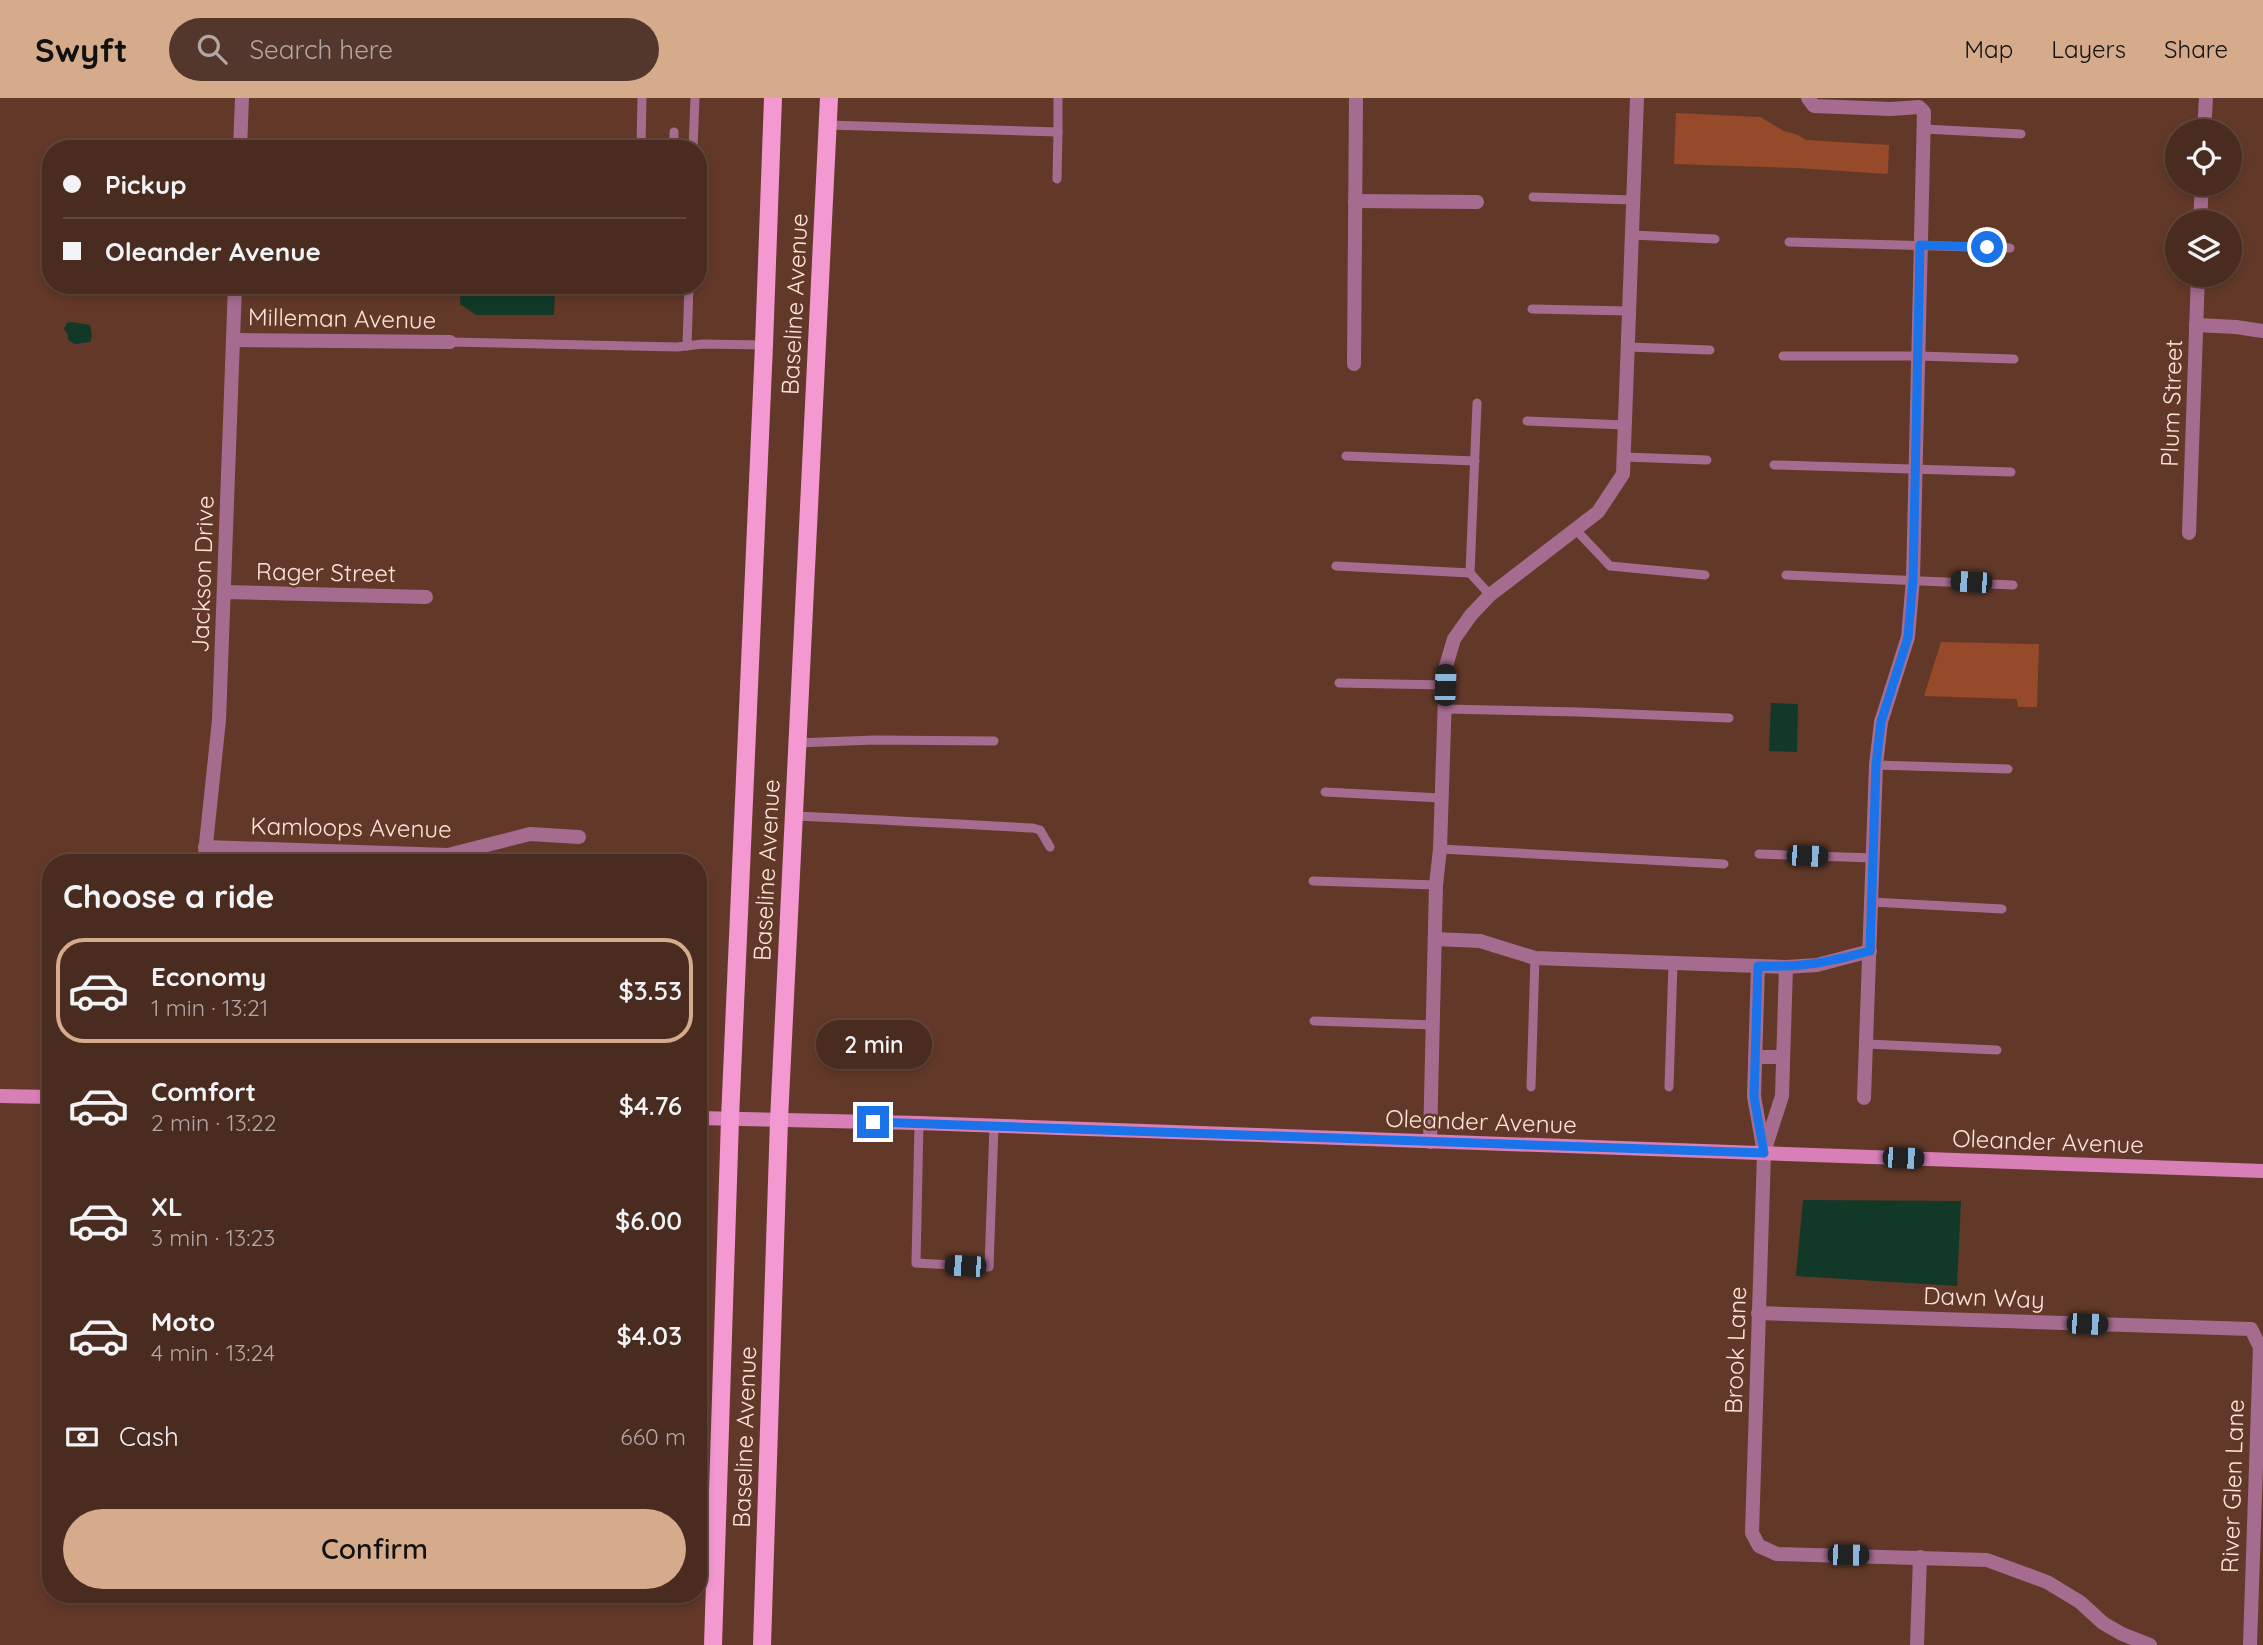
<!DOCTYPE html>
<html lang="en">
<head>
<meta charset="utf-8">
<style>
  :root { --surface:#4a2b1f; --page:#54372c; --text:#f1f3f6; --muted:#b2a7a4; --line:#61473d; --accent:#d6ab8b }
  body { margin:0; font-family:Quicksand,sans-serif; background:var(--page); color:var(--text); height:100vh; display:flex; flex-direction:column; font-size:26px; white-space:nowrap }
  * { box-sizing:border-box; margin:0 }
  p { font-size:23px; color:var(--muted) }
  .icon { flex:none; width:38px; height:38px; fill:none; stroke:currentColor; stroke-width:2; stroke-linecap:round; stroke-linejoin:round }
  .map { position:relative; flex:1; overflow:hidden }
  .panel { position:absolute; left:42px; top:756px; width:665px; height:749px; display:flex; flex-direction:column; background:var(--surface); border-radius:28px; box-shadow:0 4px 10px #0003,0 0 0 2px var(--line) }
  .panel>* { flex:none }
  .top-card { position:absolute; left:42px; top:42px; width:665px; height:154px; border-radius:28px; box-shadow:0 4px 10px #0003,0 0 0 2px var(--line); display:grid; align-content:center; height:154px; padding:0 21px; background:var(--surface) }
  .fabs { position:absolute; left:2165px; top:21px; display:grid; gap:14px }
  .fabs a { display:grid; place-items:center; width:77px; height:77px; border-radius:50%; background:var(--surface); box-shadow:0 4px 10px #0003,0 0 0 2px var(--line); font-size:35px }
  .end { position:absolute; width:32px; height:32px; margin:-16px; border:9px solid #1a73e8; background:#fff; box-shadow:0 0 0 4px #fff }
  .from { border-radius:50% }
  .bubble { position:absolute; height:49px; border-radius:24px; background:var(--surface); box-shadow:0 4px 10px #0003,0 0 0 2px var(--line); font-size:23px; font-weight:600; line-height:49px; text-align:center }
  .car { position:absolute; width:21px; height:42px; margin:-21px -10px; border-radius:9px; box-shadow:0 0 5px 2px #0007; background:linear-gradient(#222 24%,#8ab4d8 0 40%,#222 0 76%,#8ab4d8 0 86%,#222 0) }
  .top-card b { display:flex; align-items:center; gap:24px; height:66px; font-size:26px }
  .top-card b+b { border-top:2px solid var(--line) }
  .top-card i { width:18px; height:18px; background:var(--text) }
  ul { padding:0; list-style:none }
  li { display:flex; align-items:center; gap:21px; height:105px; margin:0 14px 10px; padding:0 7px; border:4px solid transparent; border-radius:28px }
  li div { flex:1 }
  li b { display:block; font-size:26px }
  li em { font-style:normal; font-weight:600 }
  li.on { border-color:var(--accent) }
  li>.icon { width:63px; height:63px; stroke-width:1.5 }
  h2 { padding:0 21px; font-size:32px; line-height:84px }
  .pay { display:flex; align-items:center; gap:18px; height:77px; padding:0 21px; font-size:26px }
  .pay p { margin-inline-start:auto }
  .cta { display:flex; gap:14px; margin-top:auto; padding:14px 21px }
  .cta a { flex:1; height:80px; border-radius:42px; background:var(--accent); color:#111; font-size:28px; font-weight:600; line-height:80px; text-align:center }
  header { display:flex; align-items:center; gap:42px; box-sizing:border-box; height:98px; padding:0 35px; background:var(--accent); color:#111 }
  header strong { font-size:33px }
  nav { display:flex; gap:38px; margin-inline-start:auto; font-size:24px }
  .search { width:490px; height:63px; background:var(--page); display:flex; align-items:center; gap:18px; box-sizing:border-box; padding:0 24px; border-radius:38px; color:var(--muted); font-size:26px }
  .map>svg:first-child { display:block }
  .green { fill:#964a29 }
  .water { fill:#123828 }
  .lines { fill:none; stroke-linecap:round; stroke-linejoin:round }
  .lane { stroke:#a56c8f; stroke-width:9 }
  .street { stroke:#a56c8f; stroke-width:14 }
  .secondary { stroke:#d97fb7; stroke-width:14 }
  .primary { stroke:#f498d1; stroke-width:18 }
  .route { stroke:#1a73e8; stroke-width:9 }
  .labels { text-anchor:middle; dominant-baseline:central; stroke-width:5; stroke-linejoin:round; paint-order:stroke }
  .street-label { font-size:24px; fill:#fee4da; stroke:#623929 }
</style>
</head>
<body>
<header>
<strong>Swyft</strong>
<div class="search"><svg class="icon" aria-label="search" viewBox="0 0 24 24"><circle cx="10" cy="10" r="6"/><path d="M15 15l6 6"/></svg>Search here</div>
<nav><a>Map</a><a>Layers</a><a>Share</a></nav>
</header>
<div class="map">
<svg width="2263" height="1547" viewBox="0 0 2263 1547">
  <rect width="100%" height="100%" fill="#623929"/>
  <g class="green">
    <polygon points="1676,15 1760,19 1784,33 1798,37 1806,42 1889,47 1888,73 1887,76 1797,70 1674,66"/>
    <polygon points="1941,544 2039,546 2037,609 2018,609 2017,601 1924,598"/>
  </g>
  <g class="water">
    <polygon points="461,187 555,187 554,217 476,217 460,206"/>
    <polygon points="71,224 90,227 92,238 90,244 75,246 68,242 68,236 64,231 67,225"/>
    <polygon points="1771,605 1798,606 1797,654 1769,653"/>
    <polygon points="1803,1102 1961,1103 1957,1188 1796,1178"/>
  </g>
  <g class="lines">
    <g class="lane">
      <polyline points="642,0 641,49 674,50 674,34"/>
      <polyline points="828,27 1058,34 1058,0"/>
      <polyline points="1924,31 2021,36"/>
      <polyline points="693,51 695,0"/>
      <polyline points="1057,81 1058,34"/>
      <polyline points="1533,99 1634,102"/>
      <polyline points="1633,137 1715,141"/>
      <polyline points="1789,144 2010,150"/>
      <polyline points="1532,211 1629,213"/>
      <polyline points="450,244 677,249 703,246 764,247"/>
      <polyline points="687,248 689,187"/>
      <polyline points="1628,249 1710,252"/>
      <polyline points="1783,258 1919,258 2014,261"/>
      <polyline points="1477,305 1470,475 1490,497"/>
      <polyline points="1527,323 1625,327"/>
      <polyline points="1346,358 1475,363"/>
      <polyline points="1624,359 1707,362"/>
      <polyline points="1774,367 2011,374"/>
      <polyline points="1576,432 1610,468 1705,477"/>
      <polyline points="1336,468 1470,475"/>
      <polyline points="1786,477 2013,487"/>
      <polyline points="1339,585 1445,587"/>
      <polyline points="1444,611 1578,614 1729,620"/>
      <polyline points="796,645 875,642 994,643"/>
      <polyline points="1876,667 2008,671"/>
      <polyline points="1325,694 1441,700"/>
      <path d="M792 718C873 721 953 726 1033 730L1040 732 1050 749"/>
      <polyline points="1440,751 1724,766"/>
      <polyline points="1759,756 1873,760"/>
      <polyline points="1313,783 1436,787"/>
      <polyline points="1872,804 2002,811"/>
      <polyline points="1314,923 1434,927"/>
      <polyline points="1867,946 1997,952"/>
      <polyline points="1531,989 1535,860"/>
      <polyline points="1669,989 1673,865"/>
      <polyline points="919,1025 916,1165 989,1169 994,1028"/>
    </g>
    <g class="street">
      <polyline points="1808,0 1814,8 1891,11 1919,9 1924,14 1913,481 1908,539 1881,624 1876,667 1864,1000"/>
      <polyline points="2204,33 2206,0"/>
      <polyline points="240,51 242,0"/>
      <polyline points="1355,103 1477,104"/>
      <polyline points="2200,124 2202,86"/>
      <polyline points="2196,227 2236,229 2263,233"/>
      <polyline points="233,242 450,244"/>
      <polyline points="1354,266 1356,0"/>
      <polyline points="2189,435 2198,177"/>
      <polyline points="224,494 426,499"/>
      <polyline points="205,749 448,757 530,736 579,739"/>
      <polyline points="204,765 219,622 235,187"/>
      <polyline points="1435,841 1480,843 1535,860 1786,869 1817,867 1870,853"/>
      <polyline points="1758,868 1754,998 1764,1055 1752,1435 1759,1448 1777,1456 1987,1462 2047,1484 2080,1504 2103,1525 2122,1536 2150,1547"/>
      <polyline points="1755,959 1783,959"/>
      <polyline points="1430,1044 1436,787 1440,751 1446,568 1454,541 1471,517 1490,497 1598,414 1623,376 1637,0"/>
      <polyline points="1764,1054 1782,998 1786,869"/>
      <polyline points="1758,1215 2251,1231 2260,1249 2250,1547"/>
      <polyline points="1917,1547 1920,1459"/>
    </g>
    <g class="secondary">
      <polyline points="0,998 51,999"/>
      <polyline points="698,1020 919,1025 2263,1073"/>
    </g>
    <g class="primary">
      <polyline points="713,1547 730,1021 764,247 773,0"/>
      <polyline points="762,1547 779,1022 829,0"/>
    </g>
  </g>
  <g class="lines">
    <path class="route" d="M873 1024 1764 1055 1754 999 1758 868C1802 870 1828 864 1870 853L1876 667 1881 624 1908 539 1913 481 1920 147 1987 149"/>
  </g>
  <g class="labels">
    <g class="street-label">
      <text transform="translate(794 206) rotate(-87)">Baseline Avenue</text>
      <text transform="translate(342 220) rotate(1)">Milleman Avenue</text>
      <text transform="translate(2171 305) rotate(-88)">Plum Street</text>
      <text transform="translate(326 474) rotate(1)">Rager Street</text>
      <text transform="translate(202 476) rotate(-88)">Jackson Drive</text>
      <text transform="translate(351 729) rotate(1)">Kamloops Avenue</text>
      <text transform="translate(766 772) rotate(-87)">Baseline Avenue</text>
      <text transform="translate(1481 1023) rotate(2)">Oleander Avenue</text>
      <text transform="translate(2048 1043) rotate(2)">Oleander Avenue</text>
      <text transform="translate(1984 1199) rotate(2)">Dawn Way</text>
      <text transform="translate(1735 1252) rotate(-88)">Brook Lane</text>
      <text transform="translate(744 1339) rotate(-88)">Baseline Avenue</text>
      <text transform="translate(2232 1388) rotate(-88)">River Glen Lane</text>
    </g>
  </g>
</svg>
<div class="fabs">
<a><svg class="icon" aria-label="locate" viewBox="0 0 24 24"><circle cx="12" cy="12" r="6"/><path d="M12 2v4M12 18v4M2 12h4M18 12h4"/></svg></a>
<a><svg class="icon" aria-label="layers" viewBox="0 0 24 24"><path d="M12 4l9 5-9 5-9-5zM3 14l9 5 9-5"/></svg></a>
</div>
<i class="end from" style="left:1987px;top:149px"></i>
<i class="end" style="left:873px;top:1024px"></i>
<div class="bubble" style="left:816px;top:922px;width:116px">2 min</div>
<i class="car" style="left:1971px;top:484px;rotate:273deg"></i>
<i class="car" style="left:1445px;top:587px;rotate:2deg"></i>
<i class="car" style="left:1807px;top:758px;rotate:92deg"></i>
<i class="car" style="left:1903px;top:1060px;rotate:92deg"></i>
<i class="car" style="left:965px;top:1168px;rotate:273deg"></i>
<i class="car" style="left:2087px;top:1226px;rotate:92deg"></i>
<i class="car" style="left:1848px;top:1457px;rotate:91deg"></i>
<div class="top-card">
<b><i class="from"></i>Pickup</b>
<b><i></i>Oleander Avenue</b>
</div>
<section class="panel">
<h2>Choose a ride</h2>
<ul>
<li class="on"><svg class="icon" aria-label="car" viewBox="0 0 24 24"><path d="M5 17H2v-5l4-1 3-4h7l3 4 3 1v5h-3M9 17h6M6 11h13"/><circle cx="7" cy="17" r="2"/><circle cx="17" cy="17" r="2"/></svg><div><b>Economy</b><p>1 min · 13:21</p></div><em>$3.53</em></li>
<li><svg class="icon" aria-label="car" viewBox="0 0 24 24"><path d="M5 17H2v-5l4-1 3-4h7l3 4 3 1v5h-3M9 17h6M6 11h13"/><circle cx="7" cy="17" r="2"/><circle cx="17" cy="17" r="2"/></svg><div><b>Comfort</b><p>2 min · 13:22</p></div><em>$4.76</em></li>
<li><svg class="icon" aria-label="car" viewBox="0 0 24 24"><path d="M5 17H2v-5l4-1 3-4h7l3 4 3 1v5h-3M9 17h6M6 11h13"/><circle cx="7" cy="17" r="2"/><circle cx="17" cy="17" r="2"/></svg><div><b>XL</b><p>3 min · 13:23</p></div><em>$6.00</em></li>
<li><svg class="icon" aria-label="car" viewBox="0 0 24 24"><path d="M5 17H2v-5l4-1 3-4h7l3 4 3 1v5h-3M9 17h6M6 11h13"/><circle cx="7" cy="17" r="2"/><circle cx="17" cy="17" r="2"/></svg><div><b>Moto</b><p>4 min · 13:24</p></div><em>$4.03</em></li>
</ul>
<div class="pay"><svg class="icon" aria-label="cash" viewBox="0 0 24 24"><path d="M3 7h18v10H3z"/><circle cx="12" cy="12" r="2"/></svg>Cash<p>660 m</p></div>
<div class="cta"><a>Confirm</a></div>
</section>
</div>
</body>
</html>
